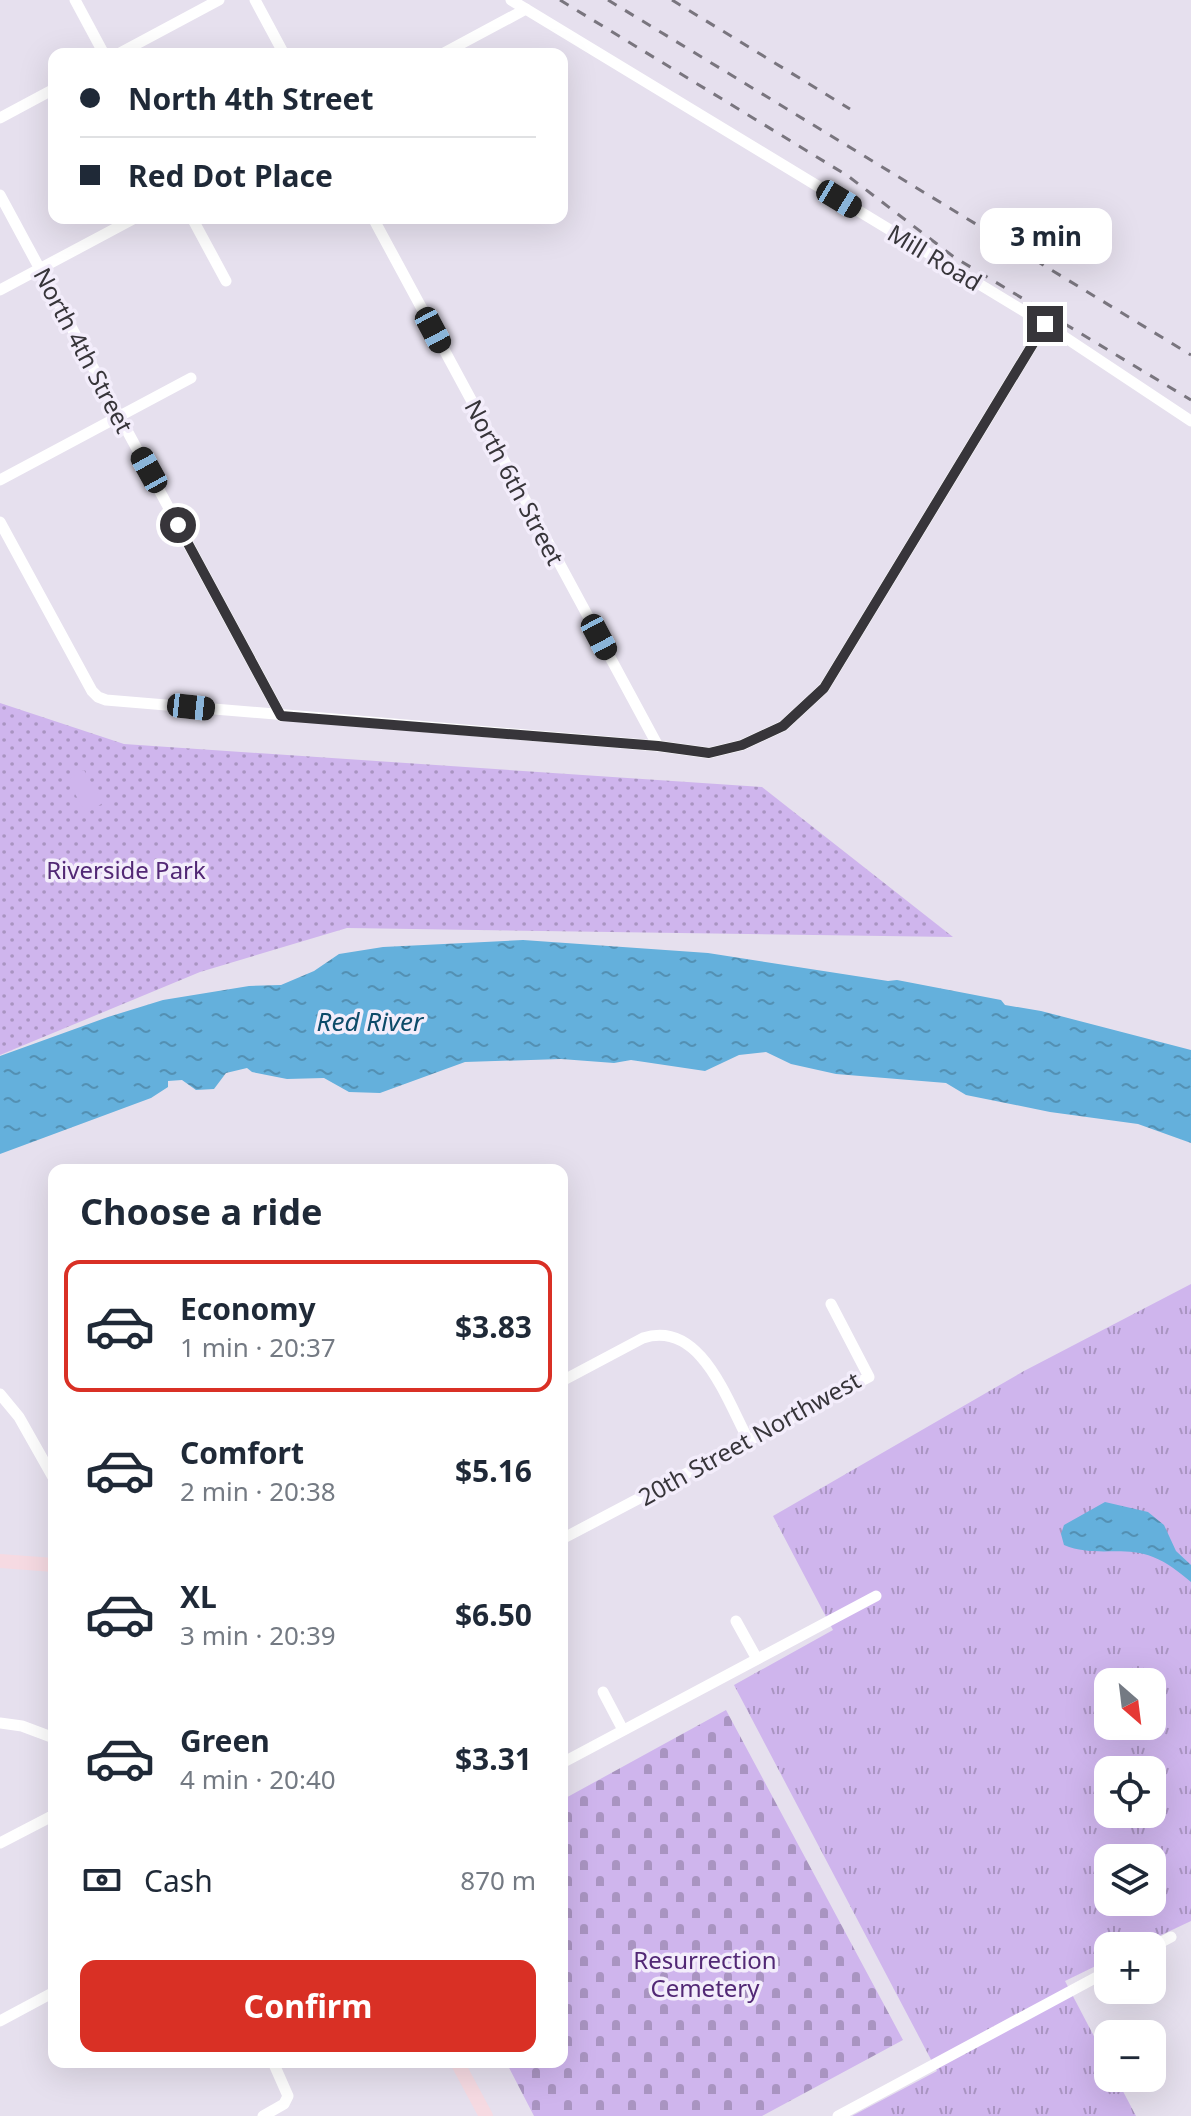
<!DOCTYPE html>
<html lang="en">
<head>
<meta charset="utf-8">
<style>
  :root { --surface:#fff; --page:#f2f2f3; --text:#1f2937; --muted:#747a83; --line:#e0e1e3; --accent:#d93025 }
  body { margin:0; font-family:"Noto Sans",sans-serif; background:var(--page); color:var(--text); height:100vh; display:flex; flex-direction:column; font-size:30px; white-space:nowrap }
  * { box-sizing:border-box; margin:0 }
  p { font-size:26px; color:var(--muted) }
  .icon { flex:none; width:44px; height:44px; fill:none; stroke:currentColor; stroke-width:2; stroke-linecap:round; stroke-linejoin:round }
  .map { position:relative; flex:1; overflow:hidden }
  .details { position:absolute; left:48px; top:1164px; width:520px; height:904px; display:flex; flex-direction:column; background:var(--surface); border-radius:16px; box-shadow:0 8px 32px #0002 }
  .details>* { flex:none }
  .top-card { position:absolute; left:48px; top:48px; width:520px; height:176px; border-radius:16px; box-shadow:0 8px 32px #0002; display:grid; align-content:center; height:176px; padding:0 32px; background:var(--surface) }
  .needle { width:52px; rotate:152deg }
  .controls { position:absolute; left:1094px; top:1668px; display:grid; gap:16px }
  .controls a { display:grid; place-items:center; width:72px; height:72px; border-radius:16px; background:var(--surface); box-shadow:0 8px 32px #0002; font-size:40px }
  .end { position:absolute; width:36px; height:36px; margin:-18px; border:10px solid #37353a; background:#fff; box-shadow:0 0 0 4px #fff }
  .from { border-radius:50% }
  .bubble { position:absolute; height:56px; border-radius:16px; background:var(--surface); box-shadow:0 8px 32px #0002; font-size:26px; font-weight:700; line-height:56px; text-align:center }
  .car { position:absolute; width:24px; height:48px; margin:-24px -12px; border-radius:10px; box-shadow:0 0 6px 2px #0007; background:linear-gradient(#222 24%,#8ab4d8 0 40%,#222 0 76%,#8ab4d8 0 86%,#222 0) }
  .top-card b { display:flex; align-items:center; gap:28px; height:76px; font-size:30px }
  .top-card b+b { border-top:2px solid var(--line) }
  .top-card i { width:20px; height:20px; background:var(--text) }
  ul { padding:0; list-style:none }
  li { display:flex; align-items:center; gap:24px; height:132px; margin:0 16px 12px; padding:0 16px; border:4px solid transparent; border-radius:16px }
  li div { flex:1 }
  li b { display:block; font-size:30px }
  li em { font-style:normal; font-weight:700 }
  li.current { border-color:var(--accent) }
  li>.icon { width:72px; height:72px; stroke-width:1.5 }
  h2 { padding:0 32px; font-size:36px; line-height:96px }
  .pay { display:flex; align-items:center; gap:20px; height:88px; padding:0 32px; font-size:30px }
  .pay p { margin-inline-start:auto }
  .primary-button { display:flex; gap:16px; margin-top:auto; padding:16px 32px }
  .primary-button a { flex:1; height:92px; border-radius:16px; background:var(--accent); color:#fff; font-size:32px; font-weight:700; line-height:92px; text-align:center }
  .map>svg:first-child { display:block }
  .grass { fill:url(#grass-tufts); fill-rule:evenodd }
  .cemetery { fill:url(#cemetery-stones) }
  .park { fill:url(#park-dots) }
  .pitch { fill:#cfb5ed }
  .water { fill:url(#water-ripples) }
  .lines { fill:none; stroke-linecap:round; stroke-linejoin:round }
  .street { stroke:#fff; stroke-width:11 }
  .secondary { stroke:#f6dae2; stroke-width:14 }
  .rail { stroke:#79757e; stroke-width:3; stroke-dasharray:10 10; stroke-linecap:butt }
  .route { stroke:#37353a; stroke-width:10 }
  .labels { text-anchor:middle; dominant-baseline:central; stroke-width:7; stroke-linejoin:round; paint-order:stroke }
  .street-label { font-size:24px; fill:#37353a; stroke:#f3edfb }
  .park-label { font-size:24px; fill:#522875; stroke:#f3edfb }
  .water-label { font-size:26px; font-style:italic; fill:#0d4b69; stroke:#f3edfb }
</style>
</head>
<body>
<div class="map">
<svg width="1191" height="2116" viewBox="0 0 1191 2116">
  <defs>
    <pattern id="grass-tufts" width="24" height="20" patternUnits="userSpaceOnUse" patternTransform="scale(2)"><rect width="24" height="20" fill="#cfb5ed"/><path d="M3 7l-1-3M5 7V3M7 7l1-3M15 17l-1-3M17 17v-4M19 17l1-3" fill="none" stroke="#a994c1"/></pattern>
    <pattern id="cemetery-stones" width="16" height="16" patternUnits="userSpaceOnUse" patternTransform="scale(2)"><rect width="16" height="16" fill="#cfb5ed"/><path d="M2 7V4a2 2 0 0 1 4 0v3zM10 15v-3a2 2 0 0 1 4 0v3z" fill="#a994c1"/></pattern>
    <pattern id="park-dots" width="8" height="8" patternUnits="userSpaceOnUse" patternTransform="scale(2)"><rect width="8" height="8" fill="#cfb5ed"/><path d="M2 2h.1M6 6h.1" fill="none" stroke="#a994c1" stroke-width="1.8" stroke-linecap="round"/></pattern>
    <pattern id="water-ripples" width="26" height="14" patternUnits="userSpaceOnUse" patternTransform="scale(2)"><rect width="26" height="14" fill="#64b0dc"/><path d="M2 4q2-2 4 0t4 0M15 11q2-2 4 0t4 0" fill="none" stroke="#5390b3"/></pattern>
  </defs>
  <rect width="100%" height="100%" fill="#e6e0ee"/>
  <path class="grass" d="M1191 1284V1921L1138 1946H1108V1960L1065 1981 1108 2063V2078H1116L1136 2116H852L937 2071 734 1685 833 1630 773 1516 1024 1371ZM1108 1682H1152V1726H1108ZM1108 1770H1152V1814H1108ZM1108 1858H1152V1902H1108Z"/>
  <polygon class="cemetery" points="726,1710 903,2040 762,2116 534,2116 506,2062 562,2062 562,1800"/>
  <polygon class="park" points="0,703 124,744 762,787 953,937 347,928 200,972 0,1055"/>
  <polygon class="pitch" points="84,770 103,803 86,813 67,780"/>
  <g class="water">
    <polygon points="523,940 708,953 888,981 897,980 1001,1000 1005,1005 1041,1011 1191,1050 1191,1143 1138,1124 1050,1112 966,1095 946,1083 836,1074 791,1064 766,1052 739,1055 705,1071 631,1060 614,1063 561,1059 465,1062 380,1093 349,1092 324,1078 287,1079 252,1072 247,1068 226,1073 214,1089 196,1090 182,1080 168,1081 168,1087 151,1098 0,1154 0,1056 108,1017 163,1000 249,986 281,985 314,971 339,954 383,947"/>
    <path d="M1105 1502 1148 1512 1164 1525 1176 1551 1191 1565V1582C1180 1573 1167 1562 1153 1557 1124 1545 1095 1558 1064 1545L1061 1534 1064 1525Z"/>
  </g>
  <g class="lines">
    <g class="street">
      <polyline points="75,0 104,54"/>
      <polyline points="255,0 284,54"/>
      <polyline points="511,0 1045,324 1191,421"/>
      <polyline points="118,54 219,0"/>
      <polyline points="442,54 526,9"/>
      <polyline points="0,118 54,89"/>
      <polyline points="0,195 281,716"/>
      <polyline points="192,218 226,281"/>
      <polyline points="373,218 658,746"/>
      <polyline points="0,290 135,218"/>
      <polyline points="0,480 191,378"/>
      <polyline points="0,522 92,691 98,697 106,700 658,746 709,753 742,745 783,726 824,688 1045,324"/>
      <path d="M562 1381 643 1338C701 1319 727 1401 749 1441"/>
      <polyline points="0,1394 19,1417 54,1479"/>
      <polyline points="562,1539 869,1377 831,1304"/>
      <polyline points="736,1621 757,1659"/>
      <polyline points="603,1692 623,1730"/>
      <polyline points="0,1723 22,1726 54,1738"/>
      <polyline points="562,1763 876,1596"/>
      <polyline points="0,1843 54,1815"/>
      <polyline points="1152,1947 1171,1937"/>
      <polyline points="0,2021 54,1992"/>
      <polyline points="263,2116 284,2104 288,2096 273,2062"/>
      <polyline points="838,2116 1108,1971"/>
    </g>
    <g class="secondary">
      <polyline points="0,1561 54,1565"/>
      <polyline points="457,2062 486,2116"/>
    </g>
    <g class="rail">
      <polyline points="560,0 848,176 954,257 1191,400"/>
      <polyline points="608,0 1191,355"/>
      <polyline points="672,0 850,109"/>
    </g>
  </g>
  <g class="lines">
    <polyline class="route" points="178,525 281,716 658,746 709,753 742,745 783,726 824,688 1045,324"/>
  </g>
  <g class="labels">
    <g class="street-label">
      <text transform="translate(935 257) rotate(31)">Mill Road</text>
      <text transform="translate(84 350) rotate(62)">North 4th Street</text>
      <text transform="translate(515 482) rotate(62)">North 6th Street</text>
      <text transform="translate(749 1438) rotate(-29)">20th Street Northwest</text>
    </g>
    <g class="park-label">
      <text x="126" y="869">Riverside Park</text>
      <text x="705" y="1959">Resurrection<tspan x="705" dy="28">Cemetery</tspan></text>
    </g>
    <g class="water-label">
      <text x="370" y="1021">Red River</text>
    </g>
  </g>
</svg>
<div class="controls">
<a><svg class="needle" viewBox="-14 -14 28 28"><path d="M0-13l5 13h-10z" fill="#e53935"/><path d="M0 13l5-13h-10z" fill="#747a83"/></svg></a>
<a><svg class="icon" aria-label="locate" viewBox="0 0 24 24"><circle cx="12" cy="12" r="6"/><path d="M12 2v4M12 18v4M2 12h4M18 12h4"/></svg></a>
<a><svg class="icon" aria-label="layers" viewBox="0 0 24 24"><path d="M12 4l9 5-9 5-9-5zM3 14l9 5 9-5"/></svg></a>
<a>+</a>
<a>−</a>
</div>
<i class="end from" style="left:178px;top:525px"></i>
<i class="end" style="left:1045px;top:324px"></i>
<div class="bubble" style="left:980px;top:208px;width:132px">3 min</div>
<i class="car" style="left:839px;top:199px;rotate:121deg"></i>
<i class="car" style="left:433px;top:330px;rotate:152deg"></i>
<i class="car" style="left:149px;top:470px;rotate:331deg"></i>
<i class="car" style="left:599px;top:637px;rotate:152deg"></i>
<i class="car" style="left:191px;top:707px;rotate:96deg"></i>
<div class="top-card">
<b><i class="from"></i>North 4th Street</b>
<b><i></i>Red Dot Place</b>
</div>
<section class="details">
<h2>Choose a ride</h2>
<ul>
<li class="current"><svg class="icon" aria-label="car" viewBox="0 0 24 24"><path d="M5 17H2v-5l4-1 3-4h7l3 4 3 1v5h-3M9 17h6M6 11h13"/><circle cx="7" cy="17" r="2"/><circle cx="17" cy="17" r="2"/></svg><div><b>Economy</b><p>1 min · 20:37</p></div><em>$3.83</em></li>
<li><svg class="icon" aria-label="car" viewBox="0 0 24 24"><path d="M5 17H2v-5l4-1 3-4h7l3 4 3 1v5h-3M9 17h6M6 11h13"/><circle cx="7" cy="17" r="2"/><circle cx="17" cy="17" r="2"/></svg><div><b>Comfort</b><p>2 min · 20:38</p></div><em>$5.16</em></li>
<li><svg class="icon" aria-label="car" viewBox="0 0 24 24"><path d="M5 17H2v-5l4-1 3-4h7l3 4 3 1v5h-3M9 17h6M6 11h13"/><circle cx="7" cy="17" r="2"/><circle cx="17" cy="17" r="2"/></svg><div><b>XL</b><p>3 min · 20:39</p></div><em>$6.50</em></li>
<li><svg class="icon" aria-label="car" viewBox="0 0 24 24"><path d="M5 17H2v-5l4-1 3-4h7l3 4 3 1v5h-3M9 17h6M6 11h13"/><circle cx="7" cy="17" r="2"/><circle cx="17" cy="17" r="2"/></svg><div><b>Green</b><p>4 min · 20:40</p></div><em>$3.31</em></li>
</ul>
<div class="pay"><svg class="icon" aria-label="cash" viewBox="0 0 24 24"><path d="M3 7h18v10H3z"/><circle cx="12" cy="12" r="2"/></svg>Cash<p>870 m</p></div>
<div class="primary-button"><a>Confirm</a></div>
</section>
</div>
</body>
</html>
